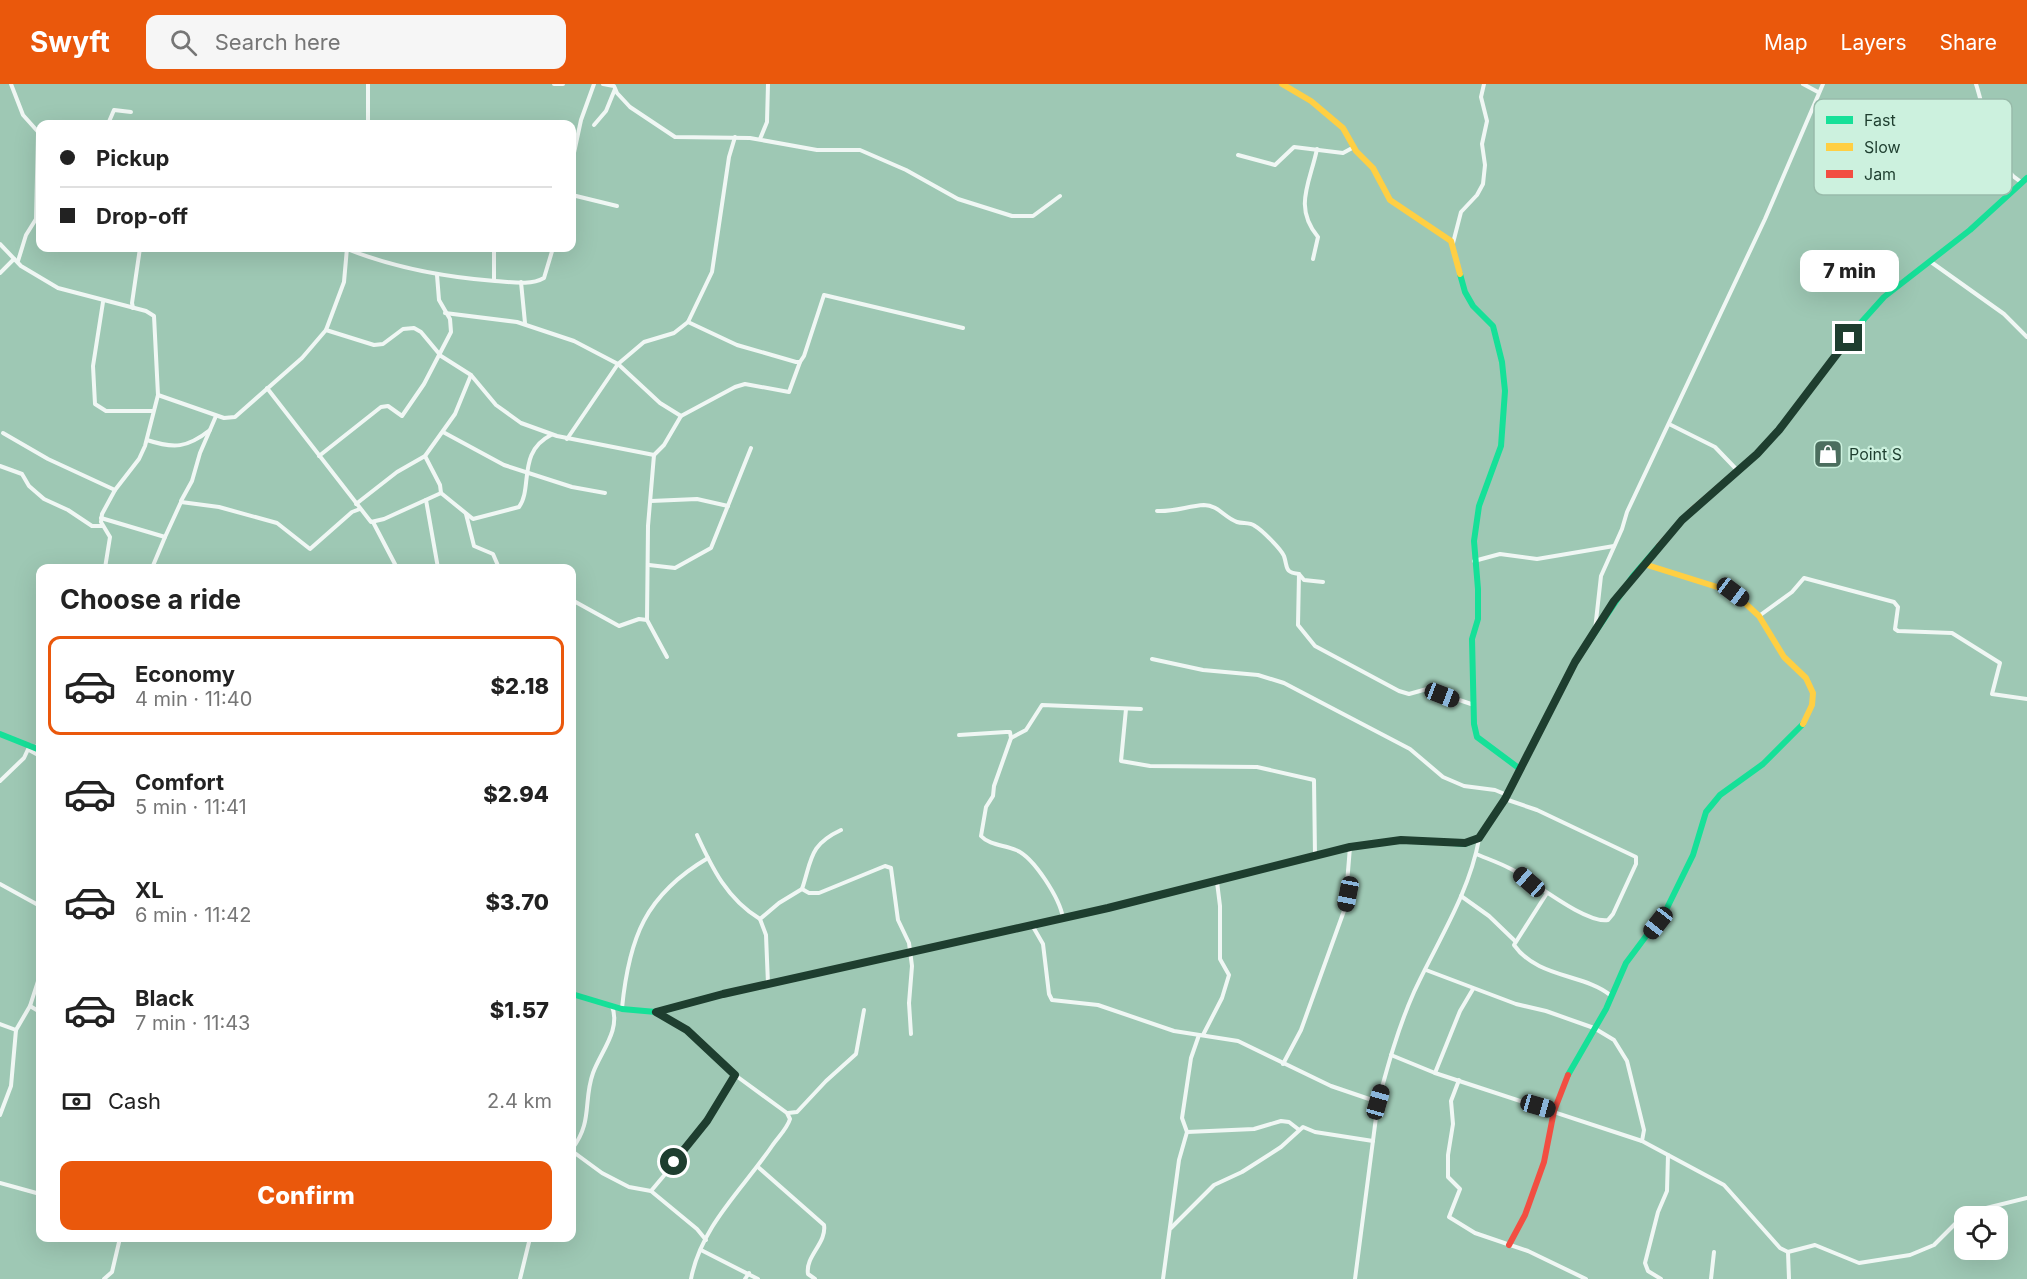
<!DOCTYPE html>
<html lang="en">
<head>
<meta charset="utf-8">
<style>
  :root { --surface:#fff; --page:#f6f6f6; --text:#222; --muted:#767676; --line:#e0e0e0; --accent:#ea580c }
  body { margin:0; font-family:Inter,sans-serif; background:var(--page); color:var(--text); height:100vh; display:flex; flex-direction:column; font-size:22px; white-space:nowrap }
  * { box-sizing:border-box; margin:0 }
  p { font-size:20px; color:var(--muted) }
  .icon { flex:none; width:33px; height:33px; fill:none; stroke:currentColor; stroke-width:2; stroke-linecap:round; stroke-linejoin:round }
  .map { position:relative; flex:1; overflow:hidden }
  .panel { position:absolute; left:36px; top:480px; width:540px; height:678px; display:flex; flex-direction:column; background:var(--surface); border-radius:12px; box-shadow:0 6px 24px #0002 }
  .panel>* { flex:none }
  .top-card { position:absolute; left:36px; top:36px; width:540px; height:132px; border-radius:12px; box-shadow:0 6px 24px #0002; display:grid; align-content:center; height:132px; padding:0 24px; background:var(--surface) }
  .controls { position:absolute; left:1954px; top:1122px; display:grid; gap:12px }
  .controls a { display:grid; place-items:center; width:54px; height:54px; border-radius:12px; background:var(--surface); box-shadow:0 6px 24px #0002; font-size:30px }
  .end { position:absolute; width:27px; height:27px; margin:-14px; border:8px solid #1e3e2f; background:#fff; box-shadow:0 0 0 3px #fff }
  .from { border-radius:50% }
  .bubble { position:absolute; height:42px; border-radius:12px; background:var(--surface); box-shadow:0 6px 24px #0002; font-size:20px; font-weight:800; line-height:42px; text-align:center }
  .car { position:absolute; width:18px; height:36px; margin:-18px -9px; border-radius:8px; box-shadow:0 0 4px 2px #0007; background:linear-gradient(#222 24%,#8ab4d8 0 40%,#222 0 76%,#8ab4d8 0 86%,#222 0) }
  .top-card b { display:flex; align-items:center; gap:21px; height:57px; font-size:22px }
  .top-card b+b { border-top:2px solid var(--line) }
  .top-card i { width:15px; height:15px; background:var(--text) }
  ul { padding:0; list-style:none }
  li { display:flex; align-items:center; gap:18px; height:99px; margin:0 12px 9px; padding:0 12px; border:3px solid transparent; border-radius:12px }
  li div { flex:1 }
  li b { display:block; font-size:22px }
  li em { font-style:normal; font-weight:800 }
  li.current { border-color:var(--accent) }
  li>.icon { width:54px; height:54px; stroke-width:1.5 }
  h2 { padding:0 24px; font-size:27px; line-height:72px }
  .pay { display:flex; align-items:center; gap:15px; height:66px; padding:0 24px; font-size:22px }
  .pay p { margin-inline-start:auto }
  .action { display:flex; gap:12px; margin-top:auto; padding:12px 24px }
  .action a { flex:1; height:69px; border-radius:12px; background:var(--accent); color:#fff; font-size:24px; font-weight:800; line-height:69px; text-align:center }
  header { display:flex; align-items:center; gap:36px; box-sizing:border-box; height:84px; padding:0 30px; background:var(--accent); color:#fff }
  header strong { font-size:28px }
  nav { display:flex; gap:33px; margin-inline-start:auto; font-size:21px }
  .search { width:420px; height:54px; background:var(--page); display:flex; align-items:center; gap:15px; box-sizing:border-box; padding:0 21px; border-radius:12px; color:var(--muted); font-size:22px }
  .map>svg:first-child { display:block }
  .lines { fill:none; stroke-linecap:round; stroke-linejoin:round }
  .street { stroke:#f0f7f4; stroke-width:4 }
  .fast { stroke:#16e098; stroke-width:6 }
  .slow { stroke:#ffcf43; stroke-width:6 }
  .jam { stroke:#f24e42; stroke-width:6 }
  .route { stroke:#1e3e2f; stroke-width:8 }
  .labels { text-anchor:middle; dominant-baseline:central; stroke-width:4.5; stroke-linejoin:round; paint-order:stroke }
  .poi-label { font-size:16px; fill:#1e3e2f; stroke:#ccf1de; text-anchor:start }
  .key { fill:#ccf1de; stroke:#98bbaa; stroke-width:1.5 }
  .key-label { font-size:16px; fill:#1e3e2f }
</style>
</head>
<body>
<header>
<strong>Swyft</strong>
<div class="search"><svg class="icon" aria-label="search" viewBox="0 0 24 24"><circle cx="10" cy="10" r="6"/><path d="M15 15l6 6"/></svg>Search here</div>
<nav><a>Map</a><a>Layers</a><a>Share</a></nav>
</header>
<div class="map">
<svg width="2027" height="1195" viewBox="0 0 2027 1195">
  <rect width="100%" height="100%" fill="#9ec8b4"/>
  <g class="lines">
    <g class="street">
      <polyline points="11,0 23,31 40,50"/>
      <polyline points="554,0 563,0"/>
      <polyline points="603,0 614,2 617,9 630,23 675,53 750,54 817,66 860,66 906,86 958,115 1012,132 1033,132 1060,112"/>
      <polyline points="1803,0 1818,8"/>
      <path d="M1976 0C1987 33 1989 78 2021 98"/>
      <polyline points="108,40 114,26 131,28"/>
      <polyline points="368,40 368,0"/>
      <polyline points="594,41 606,27 615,5"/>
      <polyline points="760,55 767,38 768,0"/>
      <polyline points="1238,71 1275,81 1294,63 1343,69 1354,63"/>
      <polyline points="572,78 581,36 594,0"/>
      <polyline points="572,111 617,122"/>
      <polyline points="1453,159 1461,128 1477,111 1483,100 1485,81 1482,60 1487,37 1481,13 1484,0"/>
      <polyline points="0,160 21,182 58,204 146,227 154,232 158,311 145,362 139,375 115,406 102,430 101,438 110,453 105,484"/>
      <polyline points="494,164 494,196"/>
      <path d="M347 165C395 184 443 193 495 197 511 198 530 202 544 194L553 164"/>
      <path d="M1313 175 1318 153C1293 123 1310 99 1317 65"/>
      <polyline points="18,177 26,151 36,135 38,50"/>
      <polyline points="1931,178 2004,230 2027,253"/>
      <polyline points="0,189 14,175"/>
      <polyline points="521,198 525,239"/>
      <polyline points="103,218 93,282 95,320 106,327 153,327"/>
      <polyline points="133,224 132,219 140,164"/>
      <polyline points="445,229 517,238 574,257 618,280 660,319 681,332"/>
      <polyline points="688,238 737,261 796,278 800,278 804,272 824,211 963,244"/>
      <polyline points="326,246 344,198 347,164"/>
      <path d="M267 304 371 438 384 435 441 409 473 435 519 423C533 404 517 368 551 351"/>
      <polyline points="158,311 224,334 235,333 302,274 326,246 374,261 383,260 403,245 414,244 421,248 441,272 471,291 496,321 521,339 557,352 654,371"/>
      <polyline points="1669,340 1715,363 1738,387"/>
      <polyline points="443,348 504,381 572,403 605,409"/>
      <polyline points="3,349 48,375 115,406"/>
      <polyline points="567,355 618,280 644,258 674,249 688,238 712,188 729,73 735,53"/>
      <path d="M147 356C174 365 187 364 210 346"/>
      <polyline points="319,372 381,323 388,322 402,332 424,300 451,248 450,235 439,216 437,191"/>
      <polyline points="425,372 440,401 441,409"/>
      <polyline points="0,382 22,390 29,402 44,415 68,426 92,442 102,442"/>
      <polyline points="426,416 438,484"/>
      <polyline points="181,417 192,397 200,369 216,332"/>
      <polyline points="651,417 697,415 728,422"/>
      <polyline points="356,420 397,388 425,372 455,330 471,291"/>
      <path d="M1157 427C1174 428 1188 422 1204 421 1218 421 1225 434 1237 438 1243 440 1249 438 1255 442 1262 446 1281 465 1284 472 1288 484 1284 488 1299 490L1304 496 1323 498"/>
      <polyline points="466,430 474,462 493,470 499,484"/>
      <polyline points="101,434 165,453 181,418 219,423 277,439 310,465 352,428 360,425"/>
      <polyline points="373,438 397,484"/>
      <polyline points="1474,477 1500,470 1537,475 1614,462"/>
      <polyline points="649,481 675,484 711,464 751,364"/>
      <polyline points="152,484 165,453"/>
      <polyline points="1299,490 1298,541 1315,562 1399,607 1409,610 1427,605 1474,621"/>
      <polyline points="572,516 619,542 639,535 647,536 667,573"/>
      <polyline points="1759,532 1792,508 1804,494 1894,518 1898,523 1895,545 1898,547 1952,549 2000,579 1992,610 2027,615"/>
      <polyline points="647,536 648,442 654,371 664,361 681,332 735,303 745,300 789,308 800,278"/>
      <polyline points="1595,546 1601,492 1622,445 1627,428 1765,135 1823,0"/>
      <polyline points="1152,575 1203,586 1258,591 1284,599 1410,665 1443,693 1464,702 1495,706 1507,711"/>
      <polyline points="1126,625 1121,677 1150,682 1257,683 1314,696 1315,772"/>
      <polyline points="959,651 1006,648 1010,648 1011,654"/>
      <polyline points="36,664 40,657"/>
      <polyline points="29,666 40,672"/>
      <polyline points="0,697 24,674 30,661"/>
      <path d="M697 751C712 784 727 815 760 835"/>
      <path d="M1476 770C1488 775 1500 779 1511 785 1532 796 1585 840 1608 836L1613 830 1636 780V773L1537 726 1505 715"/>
      <polyline points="0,800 40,822"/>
      <polyline points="802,805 809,809 819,809 885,782 891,784 898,836 909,859 912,882 909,919 911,950"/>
      <path d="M1547 809 1514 861C1537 894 1585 890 1610 911"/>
      <polyline points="1461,812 1489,832 1515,857"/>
      <path d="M1063 834C1060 815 1034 773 1016 766 1004 761 989 761 981 752L986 723 993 712 994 702 1011 654 1026 646 1042 621 1141 625"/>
      <polyline points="1032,841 1043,860 1049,910 1052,916 1098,921 1174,947 1238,957 1331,1002 1378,1018"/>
      <polyline points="1426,886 1516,920 1546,927 1594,944 1614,956 1627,977 1644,1046 1642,1057"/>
      <path d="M768 900 766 851 760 835 779 819 802 805C812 775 809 761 841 746"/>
      <polyline points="30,922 40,928"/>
      <path d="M622 924C629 854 645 811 708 774"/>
      <path d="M657 928 687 946 735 991 787 1029 790 1035C787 1045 778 1053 772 1062 743 1105 701 1142 691 1195"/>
      <polyline points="0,940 16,946"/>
      <polyline points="1203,951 1222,914 1229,891 1220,875 1220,822 1217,798"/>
      <polyline points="1391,971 1435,989 1642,1057 1724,1101 1780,1164 1788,1168 1815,1161 1859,1179 1910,1171 1934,1161 1966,1129 2027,1114"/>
      <polyline points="1283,980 1301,946 1345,824 1350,763"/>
      <polyline points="1435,989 1460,927 1473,905"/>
      <polyline points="1459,996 1451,1017 1453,1040 1448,1071 1448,1093 1460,1105 1449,1133 1475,1149 1528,1167 1586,1195"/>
      <polyline points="788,1029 797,1028 826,997 856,970 864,926"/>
      <polyline points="0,1031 11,1002 16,946 30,922 40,891"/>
      <polyline points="1187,1048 1254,1045 1281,1037 1289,1038 1298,1045"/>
      <path d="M572 1065C593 1038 583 1017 593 989 601 967 621 946 612 922"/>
      <polyline points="572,1067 602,1089 629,1103 651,1107 697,1145 706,1156"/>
      <path d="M758 1083 824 1141C827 1159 805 1172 808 1190L815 1195"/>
      <polyline points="0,1099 40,1110"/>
      <polyline points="651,1107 693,1057 735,991"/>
      <polyline points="1171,1144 1214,1101 1242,1088 1281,1063 1303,1043 1315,1048 1373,1057"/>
      <polyline points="701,1166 758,1195"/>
      <polyline points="1788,1168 1789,1195"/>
      <polyline points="104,1195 112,1188 120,1154"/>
      <polyline points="520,1195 530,1154"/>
      <polyline points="745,1195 749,1189"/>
      <polyline points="1163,1195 1179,1076 1187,1048 1182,1034 1191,974 1199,951"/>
      <path d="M1355 1195 1378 1018C1388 981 1398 944 1414 908 1437 858 1469 810 1479 755"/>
      <polyline points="1661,1195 1648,1187 1645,1179 1658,1128 1667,1107 1668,1071"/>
      <polyline points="1711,1195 1714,1168"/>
    </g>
    <g class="fast">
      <polyline points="1460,190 1465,208 1473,222 1493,242 1502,278 1505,307 1501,362 1479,422 1474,457 1478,505 1478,535 1472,555 1474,640 1477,653 1520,685"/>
      <polyline points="1857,243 1884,213 1970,146 2027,94"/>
      <polyline points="0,650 40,666"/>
      <polyline points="1453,759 1465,760 1479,754 1505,715 1575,578 1633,492 1659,462"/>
      <polyline points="572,910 622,925 656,928 723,910 1108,824 1263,785"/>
      <polyline points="1568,991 1606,925 1626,879 1667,824 1693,771 1706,728 1720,711 1763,680 1803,640"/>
    </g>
    <g class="slow">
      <polyline points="1282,0 1311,17 1343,44 1356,67 1373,84 1390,116 1451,157 1460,190"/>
      <polyline points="1644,480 1733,508 1759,532 1784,573 1806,594 1813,609 1812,621 1803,640"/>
      <polyline points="1263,785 1350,763 1401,756 1453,759"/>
    </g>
    <g class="jam">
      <polyline points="1659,462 1691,427 1757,370 1779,346 1857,243"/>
      <polyline points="1509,1161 1525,1131 1544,1078 1554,1027 1568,991"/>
    </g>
  </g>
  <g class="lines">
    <polyline class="route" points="674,1078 707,1037 735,991 687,946 656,928 723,910 1108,824 1350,763 1401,756 1465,759 1479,754 1505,715 1575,578 1614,517 1682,436 1757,370 1779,346 1849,254"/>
  </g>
  <defs>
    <g id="shop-square" transform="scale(1.5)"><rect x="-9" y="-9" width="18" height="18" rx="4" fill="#4b6e5e" stroke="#ccf1de"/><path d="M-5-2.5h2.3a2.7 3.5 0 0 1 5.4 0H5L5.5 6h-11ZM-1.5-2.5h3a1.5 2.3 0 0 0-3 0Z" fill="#fff"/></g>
  </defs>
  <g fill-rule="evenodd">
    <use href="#shop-square" x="1828" y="370"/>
  </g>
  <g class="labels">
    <g class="poi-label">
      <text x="1849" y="370">Point S</text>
    </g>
  </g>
  <rect x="1814" y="15" width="198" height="96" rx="9" class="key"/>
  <rect x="1826" y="32" width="27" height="8" fill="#16e098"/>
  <rect x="1826" y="59" width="27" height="8" fill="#ffcf43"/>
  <rect x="1826" y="86" width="27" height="8" fill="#f24e42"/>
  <g class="key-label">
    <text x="1864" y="42">Fast</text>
    <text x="1864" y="69">Slow</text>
    <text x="1864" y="96">Jam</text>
  </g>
</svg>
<div class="controls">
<a><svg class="icon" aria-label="locate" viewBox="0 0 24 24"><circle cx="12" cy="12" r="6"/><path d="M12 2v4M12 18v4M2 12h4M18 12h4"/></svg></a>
</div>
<i class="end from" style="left:674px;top:1078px"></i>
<i class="end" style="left:1849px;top:254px"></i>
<div class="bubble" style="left:1800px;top:166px;width:99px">7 min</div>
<i class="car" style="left:1733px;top:508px;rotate:127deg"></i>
<i class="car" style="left:1442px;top:611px;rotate:111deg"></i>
<i class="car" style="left:1529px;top:798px;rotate:311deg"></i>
<i class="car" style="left:1348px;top:810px;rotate:191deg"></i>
<i class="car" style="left:1658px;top:839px;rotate:218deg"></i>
<i class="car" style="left:1378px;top:1018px;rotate:16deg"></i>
<i class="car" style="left:1538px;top:1022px;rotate:106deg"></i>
<div class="top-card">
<b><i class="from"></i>Pickup</b>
<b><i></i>Drop-off</b>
</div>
<section class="panel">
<h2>Choose a ride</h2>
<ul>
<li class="current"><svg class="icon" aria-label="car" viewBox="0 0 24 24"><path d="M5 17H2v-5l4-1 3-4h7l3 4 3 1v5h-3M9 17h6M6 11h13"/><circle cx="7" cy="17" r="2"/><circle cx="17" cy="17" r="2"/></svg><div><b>Economy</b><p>4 min · 11:40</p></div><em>$2.18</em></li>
<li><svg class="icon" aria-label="car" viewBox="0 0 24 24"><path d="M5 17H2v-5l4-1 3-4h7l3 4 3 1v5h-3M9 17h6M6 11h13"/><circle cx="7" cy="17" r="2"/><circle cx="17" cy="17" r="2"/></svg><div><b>Comfort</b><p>5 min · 11:41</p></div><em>$2.94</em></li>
<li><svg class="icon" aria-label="car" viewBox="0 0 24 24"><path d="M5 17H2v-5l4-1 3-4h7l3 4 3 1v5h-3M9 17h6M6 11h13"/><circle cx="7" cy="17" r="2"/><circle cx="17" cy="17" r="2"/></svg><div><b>XL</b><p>6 min · 11:42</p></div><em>$3.70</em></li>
<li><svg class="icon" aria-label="car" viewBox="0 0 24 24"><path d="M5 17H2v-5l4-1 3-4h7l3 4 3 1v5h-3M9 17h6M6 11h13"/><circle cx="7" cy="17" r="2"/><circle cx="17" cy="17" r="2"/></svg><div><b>Black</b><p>7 min · 11:43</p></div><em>$1.57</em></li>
</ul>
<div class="pay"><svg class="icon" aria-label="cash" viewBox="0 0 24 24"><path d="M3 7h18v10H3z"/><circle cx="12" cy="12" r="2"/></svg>Cash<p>2.4 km</p></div>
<div class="action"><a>Confirm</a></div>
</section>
</div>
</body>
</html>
